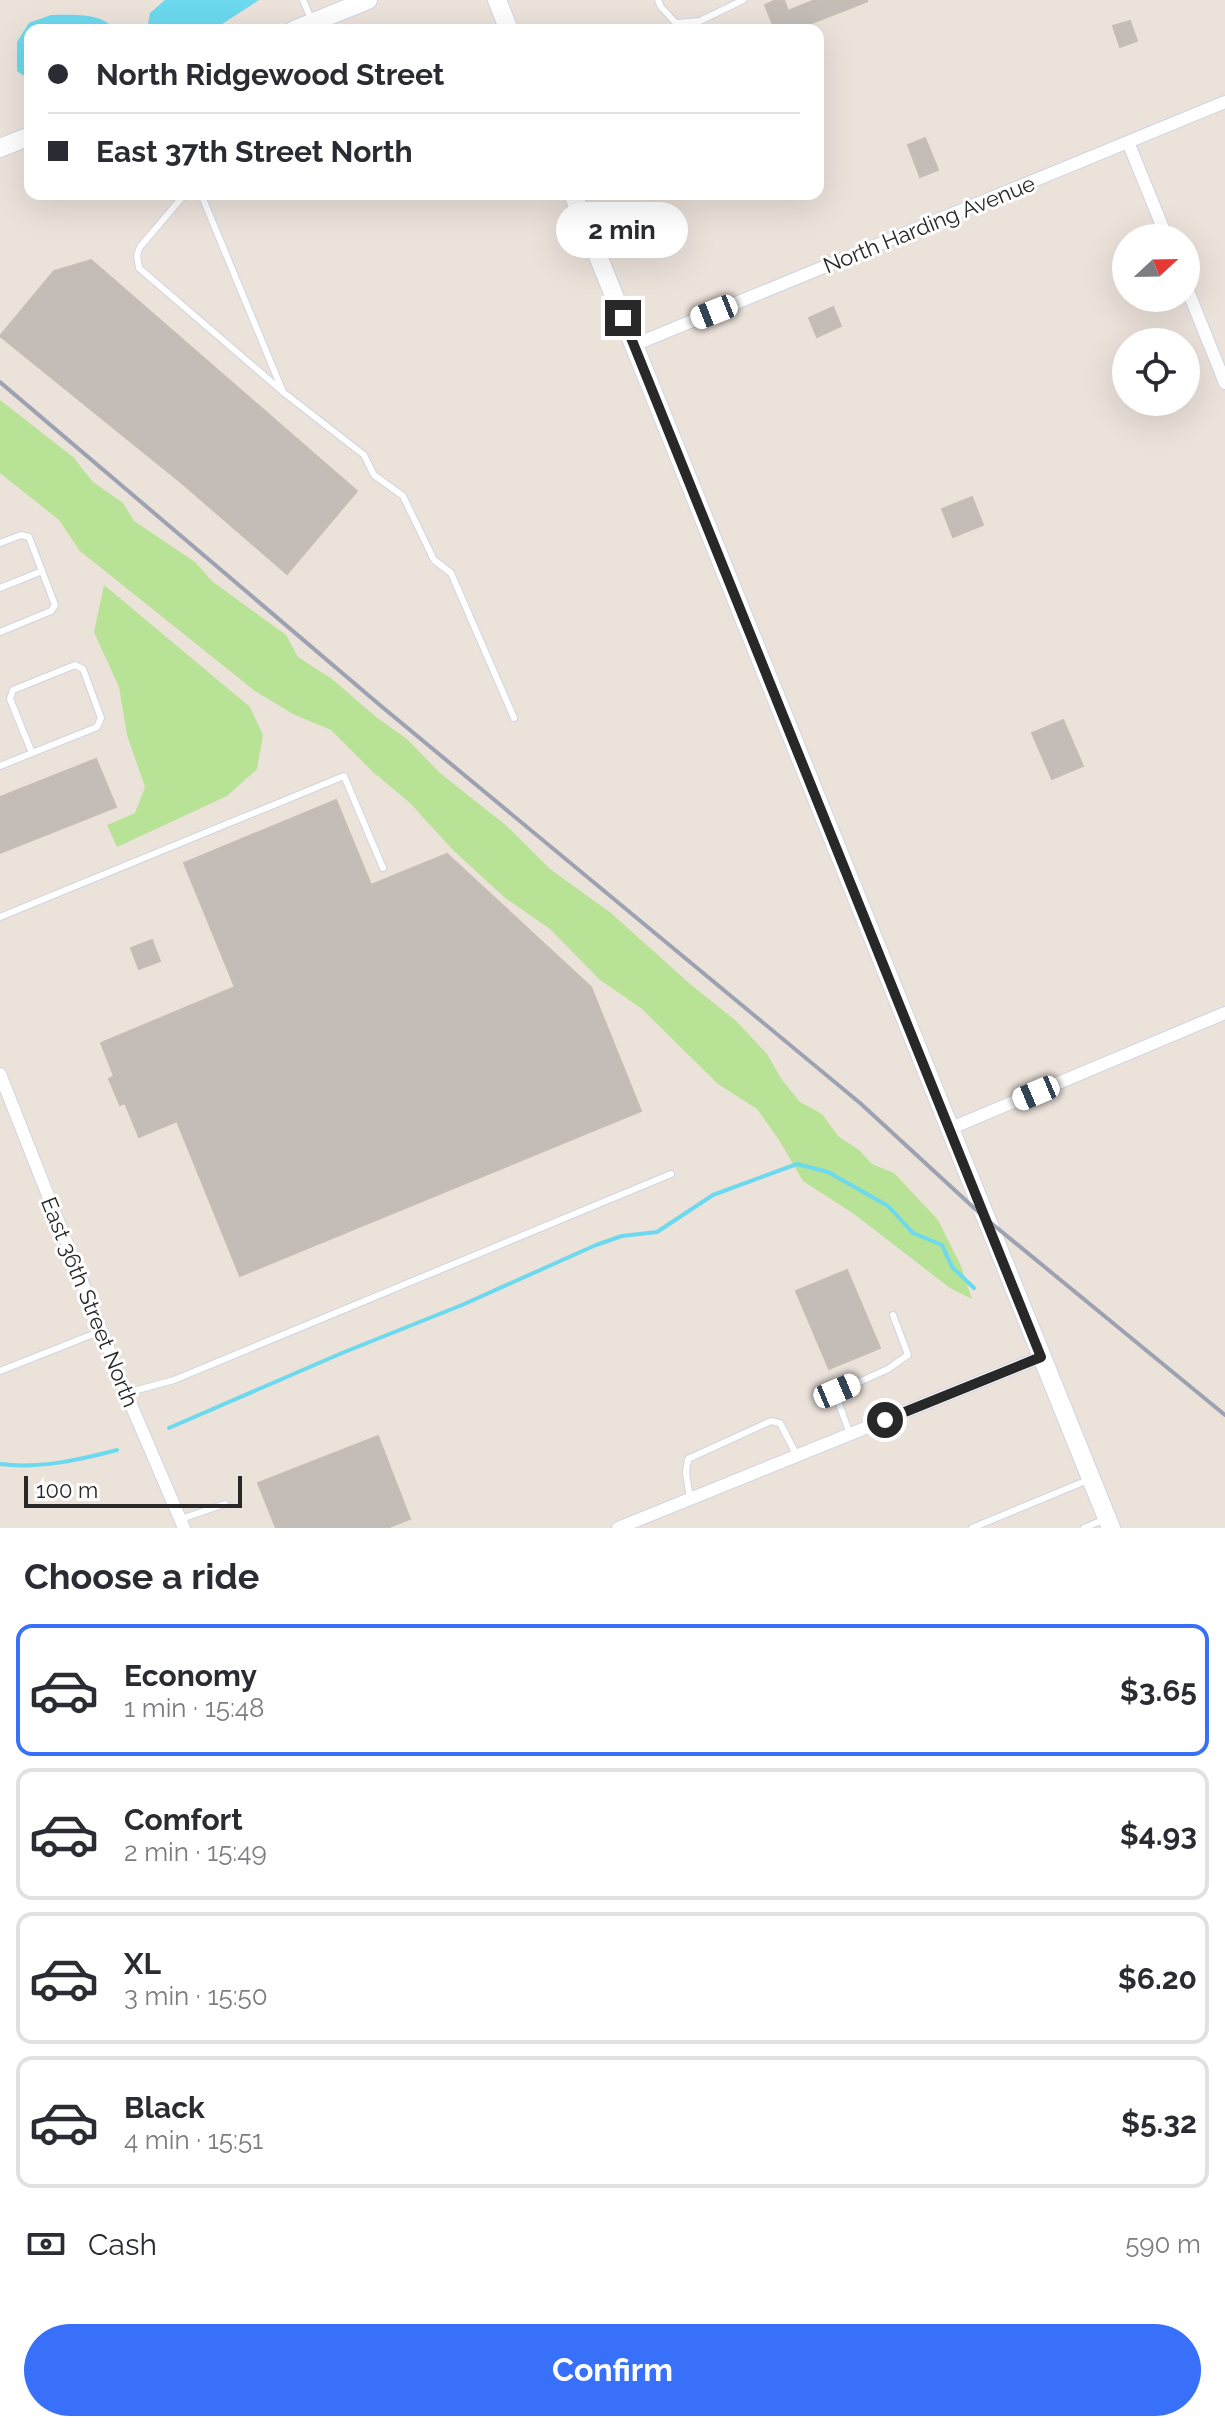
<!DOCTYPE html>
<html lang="en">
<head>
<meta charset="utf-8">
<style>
  :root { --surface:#fff; --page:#f7f7f7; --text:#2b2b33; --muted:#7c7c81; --line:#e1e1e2; --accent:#3870fa }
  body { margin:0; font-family:Raleway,sans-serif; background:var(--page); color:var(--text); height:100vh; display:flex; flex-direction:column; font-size:30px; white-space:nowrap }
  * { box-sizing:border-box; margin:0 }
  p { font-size:26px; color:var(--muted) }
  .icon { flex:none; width:44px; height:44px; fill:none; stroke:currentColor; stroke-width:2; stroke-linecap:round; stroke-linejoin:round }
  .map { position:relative; height:1528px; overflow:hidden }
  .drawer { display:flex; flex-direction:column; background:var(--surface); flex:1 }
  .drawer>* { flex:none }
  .guide { position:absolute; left:24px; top:24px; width:800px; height:176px; border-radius:16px; box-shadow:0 8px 32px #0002; display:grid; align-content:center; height:176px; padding:0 24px; background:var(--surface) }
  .needle { width:52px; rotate:68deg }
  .fabs { position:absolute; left:1112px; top:224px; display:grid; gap:16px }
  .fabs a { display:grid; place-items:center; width:88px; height:88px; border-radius:50%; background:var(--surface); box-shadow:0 8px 32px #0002; font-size:40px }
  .scale { position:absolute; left:24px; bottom:20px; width:218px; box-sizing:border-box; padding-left:8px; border:4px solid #282828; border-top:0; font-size:22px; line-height:28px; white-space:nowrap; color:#282828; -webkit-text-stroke:6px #fff; paint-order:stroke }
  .end { position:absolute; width:36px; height:36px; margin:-18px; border:10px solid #282828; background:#fff; box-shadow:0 0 0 4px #fff }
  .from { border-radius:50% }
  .bubble { position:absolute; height:56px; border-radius:28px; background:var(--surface); box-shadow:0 8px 32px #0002; font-size:26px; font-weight:700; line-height:56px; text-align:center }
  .car { position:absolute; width:24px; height:48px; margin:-24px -12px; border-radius:10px; box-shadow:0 0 6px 2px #0007; background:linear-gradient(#fff 24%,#345 0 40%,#fff 0 76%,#345 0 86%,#fff 0) }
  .guide b { display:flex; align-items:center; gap:28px; height:76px; font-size:30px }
  .guide b+b { border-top:2px solid var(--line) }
  .guide i { width:20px; height:20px; background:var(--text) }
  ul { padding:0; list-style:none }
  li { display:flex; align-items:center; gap:24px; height:132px; margin:0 16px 12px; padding:0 8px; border:4px solid var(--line); border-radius:16px }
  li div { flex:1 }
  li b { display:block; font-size:30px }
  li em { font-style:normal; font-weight:700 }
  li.selected { border-color:var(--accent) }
  li>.icon { width:72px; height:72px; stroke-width:1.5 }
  h2 { padding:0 24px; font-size:36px; line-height:96px }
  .pay { display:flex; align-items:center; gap:20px; height:88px; padding:0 24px; font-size:30px }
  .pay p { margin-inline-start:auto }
  .cta { display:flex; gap:16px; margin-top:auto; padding:16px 24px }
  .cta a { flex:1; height:92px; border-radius:48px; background:var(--accent); color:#fff; font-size:32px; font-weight:700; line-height:92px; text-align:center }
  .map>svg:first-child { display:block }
  .green { fill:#b8e296 }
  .water { fill:#6cd9ee }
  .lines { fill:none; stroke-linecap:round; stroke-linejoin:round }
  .stream { stroke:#6cd9ee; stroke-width:4 }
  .building { fill:#c3bcb7; stroke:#c6beb4; stroke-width:2 }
  .lane-casing { stroke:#cfd5e2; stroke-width:8 }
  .street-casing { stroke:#cfd5e2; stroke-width:14 }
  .secondary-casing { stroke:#cfd5e2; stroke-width:20 }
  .lane { stroke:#fff; stroke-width:6 }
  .street { stroke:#fff; stroke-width:12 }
  .secondary { stroke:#fff; stroke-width:18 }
  .rail { stroke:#9da2b3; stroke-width:4 }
  .route { stroke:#282828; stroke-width:10 }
  .labels { text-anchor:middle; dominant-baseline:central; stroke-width:6; stroke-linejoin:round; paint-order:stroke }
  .street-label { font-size:22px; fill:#282828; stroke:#fff }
</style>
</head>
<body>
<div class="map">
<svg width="1225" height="1528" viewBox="0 0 1225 1528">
  <rect width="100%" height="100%" fill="#ebe2da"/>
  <g class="green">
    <polygon points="0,400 73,457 93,482 123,503 134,521 195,562 213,582 286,635 298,657 332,679 376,717 407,739 440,773 508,827 550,869 611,913 690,984 735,1020 767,1054 782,1080 800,1102 822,1114 838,1136 859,1150 872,1164 894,1173 938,1220 961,1266 972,1299 950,1288 854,1214 803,1181 779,1140 757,1109 718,1084 641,1008 600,980 550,929 504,897 453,850 409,802 373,772 331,730 293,714 255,691 80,551 59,520 0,473"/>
    <polygon points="104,585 250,707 263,735 257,769 227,796 117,847 107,825 135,813 145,787 127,735 119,687 94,632"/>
  </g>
  <g class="water">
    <polygon points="165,0 259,0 213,30 147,30 150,13"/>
    <path d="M51 15C70 15 103 12 114 30H30V80L17 71V42L29 23Z"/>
  </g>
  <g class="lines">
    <g class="stream">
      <polyline points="169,1428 342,1353 462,1305 596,1245 622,1236 657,1232 713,1195 797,1164 828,1172 851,1185 888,1206 913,1233 942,1245 952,1267 974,1288"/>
      <path d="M0 1464C39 1469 79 1460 117 1450"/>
    </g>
  </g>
  <g class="building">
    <polygon points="776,0 784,0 788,11 815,0 868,1 794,30 775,30 765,5"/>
    <polygon points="1130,21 1137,41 1120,47 1113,26"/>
    <polygon points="925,138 938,170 920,177 908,145"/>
    <polygon points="91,260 357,491 287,574 183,484 0,336 54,271"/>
    <polygon points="833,307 841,326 817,337 809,318"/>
    <polygon points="972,497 983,525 953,537 942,509"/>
    <polygon points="1063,720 1083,766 1052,779 1032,733"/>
    <polygon points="96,759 116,807 0,853 0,797"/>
    <polygon points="336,800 371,885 447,854 591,987 641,1111 240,1276 177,1121 139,1137 125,1103 120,1105 109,1079 114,1076 101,1043 235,987 184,863"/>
    <polygon points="152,940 160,961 139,969 131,948"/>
    <polygon points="847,1270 880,1348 829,1369 796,1291"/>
    <polygon points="378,1436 410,1519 387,1528 276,1528 258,1483"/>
  </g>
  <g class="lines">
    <g class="lane-casing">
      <g id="lane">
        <polyline points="303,0 311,19"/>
        <polyline points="658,0 661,7 676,23 700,21 743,0"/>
        <polyline points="185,194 140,247 137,255 139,268 282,391"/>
        <polyline points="201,194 283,392 364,455 374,475 403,496 434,560 451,573 514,718"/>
        <polyline points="0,543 21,535 29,537 55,605 51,611 0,632"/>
        <polyline points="0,588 42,571"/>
        <polyline points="0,766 97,727 101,718 83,669 75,665 13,690 10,699 32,753"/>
        <polyline points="0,917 344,776 383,868"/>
        <polyline points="0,1371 101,1331"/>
        <polyline points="126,1393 174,1380 671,1174"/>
        <polyline points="850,1434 835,1393 888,1369 908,1355 893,1315"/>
        <polyline points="690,1499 686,1472 688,1459 771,1421 780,1423 796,1454"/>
        <polyline points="181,1519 225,1504"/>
        <polyline points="972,1528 1088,1480"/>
        <polyline points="1084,1528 1103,1520"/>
      </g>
    </g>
    <g class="street-casing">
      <g id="street">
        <polyline points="1128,142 1167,238"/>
        <polyline points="1186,286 1225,383"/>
        <polyline points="634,345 1225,102"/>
        <polyline points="0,1074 126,1393 184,1528"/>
        <polyline points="949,1129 1225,1013"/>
        <polyline points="618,1528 1041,1357"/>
      </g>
    </g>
    <g class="secondary-casing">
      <g id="secondary">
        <polyline points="497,0 509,30"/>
        <polyline points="294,30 368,0"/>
        <polyline points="0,148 30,136"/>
        <polyline points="573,194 1111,1528"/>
      </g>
    </g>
    <use href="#lane" class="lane"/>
    <use href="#street" class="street"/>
    <use href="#secondary" class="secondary"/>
    <polyline class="rail" points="0,382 381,706 860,1103 985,1218 1225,1415"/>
  </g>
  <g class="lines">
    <polyline class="route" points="623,318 1041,1357 885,1420"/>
  </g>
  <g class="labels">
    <g class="street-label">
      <text transform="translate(929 224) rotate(-22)">North Harding Avenue</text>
      <text transform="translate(90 1302) rotate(68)">East 36th Street North</text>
    </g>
  </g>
</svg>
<div class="fabs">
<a><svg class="needle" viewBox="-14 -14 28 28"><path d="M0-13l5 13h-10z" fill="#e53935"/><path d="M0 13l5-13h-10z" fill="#7c7c81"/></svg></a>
<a><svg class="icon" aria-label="locate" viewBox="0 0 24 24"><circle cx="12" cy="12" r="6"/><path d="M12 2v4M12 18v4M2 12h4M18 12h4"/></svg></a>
</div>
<div class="scale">100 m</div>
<i class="end from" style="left:885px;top:1420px"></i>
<i class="end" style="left:623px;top:318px"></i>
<div class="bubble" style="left:556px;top:202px;width:132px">2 min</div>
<i class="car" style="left:714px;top:312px;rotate:248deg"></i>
<i class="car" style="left:1036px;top:1093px;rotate:247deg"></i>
<i class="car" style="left:837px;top:1391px;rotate:67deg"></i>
<div class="guide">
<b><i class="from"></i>North Ridgewood Street</b>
<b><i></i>East 37th Street North</b>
</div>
</div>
<section class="drawer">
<h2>Choose a ride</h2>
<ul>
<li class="selected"><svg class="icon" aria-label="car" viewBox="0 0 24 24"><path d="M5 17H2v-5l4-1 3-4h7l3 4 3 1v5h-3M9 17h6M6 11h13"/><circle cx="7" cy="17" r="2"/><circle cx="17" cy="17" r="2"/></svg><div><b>Economy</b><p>1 min · 15:48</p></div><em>$3.65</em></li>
<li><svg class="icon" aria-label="car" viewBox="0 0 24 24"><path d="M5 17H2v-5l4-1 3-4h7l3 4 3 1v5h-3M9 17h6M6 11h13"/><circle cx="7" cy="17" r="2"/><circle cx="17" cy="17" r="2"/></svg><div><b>Comfort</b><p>2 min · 15:49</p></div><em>$4.93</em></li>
<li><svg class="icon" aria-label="car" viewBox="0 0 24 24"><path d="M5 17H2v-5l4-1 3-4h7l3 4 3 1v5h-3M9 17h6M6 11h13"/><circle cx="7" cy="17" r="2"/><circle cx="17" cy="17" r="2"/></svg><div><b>XL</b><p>3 min · 15:50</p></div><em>$6.20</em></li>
<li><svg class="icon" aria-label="car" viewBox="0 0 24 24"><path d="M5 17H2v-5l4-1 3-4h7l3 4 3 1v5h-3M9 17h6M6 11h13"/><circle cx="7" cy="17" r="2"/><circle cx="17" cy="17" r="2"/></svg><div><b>Black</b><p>4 min · 15:51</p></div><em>$5.32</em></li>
</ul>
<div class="pay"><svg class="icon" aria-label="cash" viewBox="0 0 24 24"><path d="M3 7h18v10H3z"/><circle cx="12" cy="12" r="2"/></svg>Cash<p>590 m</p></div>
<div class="cta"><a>Confirm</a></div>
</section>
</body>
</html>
